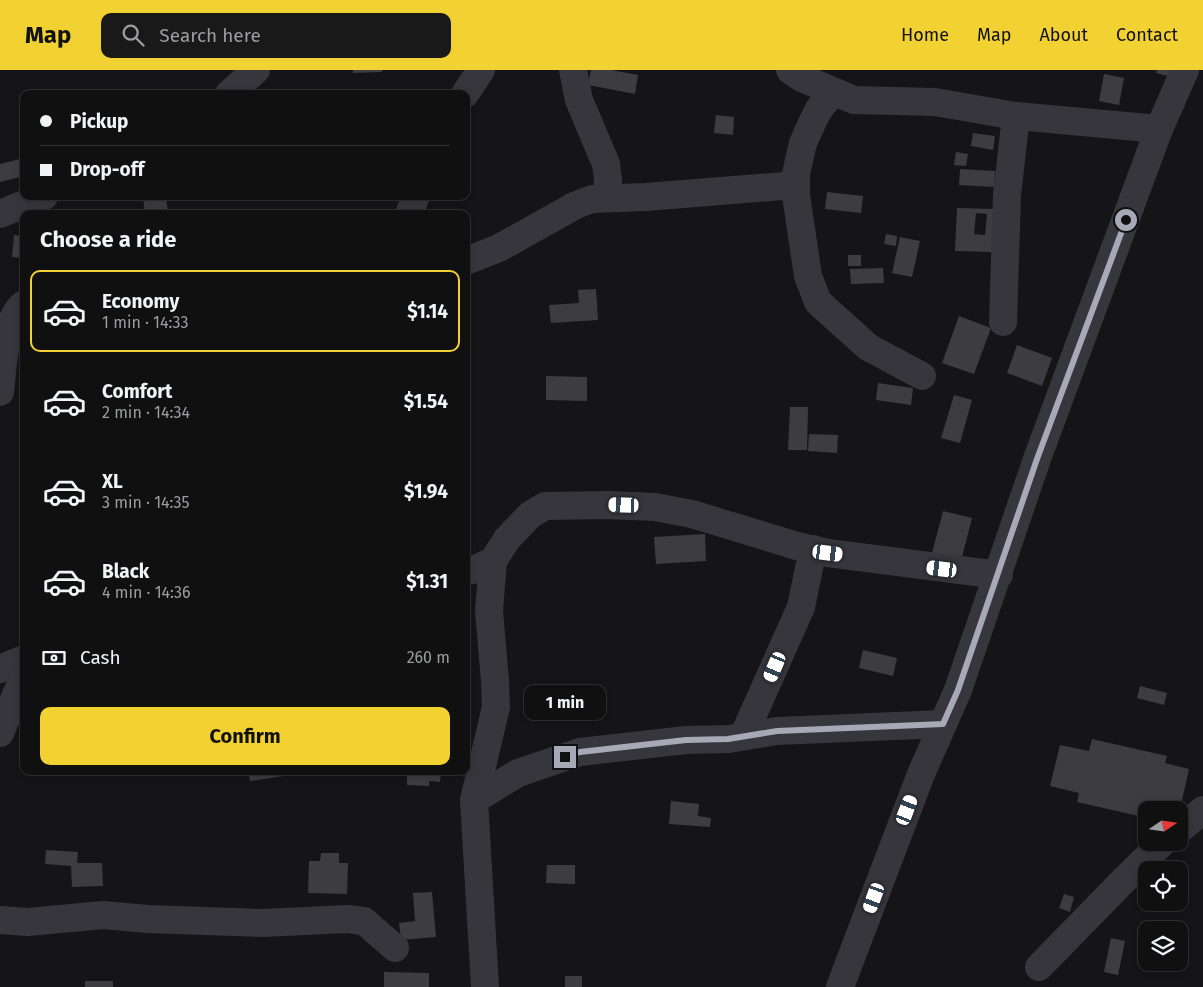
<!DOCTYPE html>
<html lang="en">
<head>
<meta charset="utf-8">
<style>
  :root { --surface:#101011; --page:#19191a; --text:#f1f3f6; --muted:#9c9d9f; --line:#303031; --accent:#f2d132 }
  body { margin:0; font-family:"Fira Sans",sans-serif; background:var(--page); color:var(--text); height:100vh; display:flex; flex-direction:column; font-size:19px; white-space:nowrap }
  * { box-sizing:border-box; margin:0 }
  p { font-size:16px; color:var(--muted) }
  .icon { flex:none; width:28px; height:28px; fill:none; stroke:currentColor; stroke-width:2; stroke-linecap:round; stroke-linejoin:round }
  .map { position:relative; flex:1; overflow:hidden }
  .side { position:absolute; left:20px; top:140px; width:450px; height:565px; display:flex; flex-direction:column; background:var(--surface); border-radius:10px; box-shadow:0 2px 8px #0003,0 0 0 1px var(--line) }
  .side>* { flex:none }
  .banner { position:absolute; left:20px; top:20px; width:450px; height:110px; border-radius:10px; box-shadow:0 2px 8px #0003,0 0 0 1px var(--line); display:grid; align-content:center; height:110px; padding:0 20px; background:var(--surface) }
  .needle { width:32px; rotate:77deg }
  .controls { position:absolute; left:1138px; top:731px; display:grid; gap:10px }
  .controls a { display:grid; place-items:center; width:50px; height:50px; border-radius:10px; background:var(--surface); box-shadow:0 2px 8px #0003,0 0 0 1px var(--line); font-size:25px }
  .end { position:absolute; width:22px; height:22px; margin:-11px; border:6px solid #a7a9b7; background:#111; box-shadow:0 0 0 2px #111 }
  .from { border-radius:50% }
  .bubble { position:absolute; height:35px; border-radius:10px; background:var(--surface); box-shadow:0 2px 8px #0003,0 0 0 1px var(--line); font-size:16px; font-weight:700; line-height:35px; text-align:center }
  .car { position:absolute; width:15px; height:30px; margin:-15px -8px; border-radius:6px; box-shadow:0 0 4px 1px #0007; background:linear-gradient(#fff 24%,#345 0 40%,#fff 0 76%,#345 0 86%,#fff 0) }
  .banner b { display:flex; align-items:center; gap:18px; height:48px; font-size:19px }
  .banner b+b { border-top:1px solid var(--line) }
  .banner i { width:12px; height:12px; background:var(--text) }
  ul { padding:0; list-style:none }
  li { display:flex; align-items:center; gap:15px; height:82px; margin:0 10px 8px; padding:0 10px; border:2px solid transparent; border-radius:10px }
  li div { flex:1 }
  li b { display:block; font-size:19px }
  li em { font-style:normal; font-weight:700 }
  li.selected { border-color:var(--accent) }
  li>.icon { width:45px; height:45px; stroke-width:1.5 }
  h2 { padding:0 20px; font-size:22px; line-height:60px }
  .pay { display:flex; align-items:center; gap:12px; height:55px; padding:0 20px; font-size:19px }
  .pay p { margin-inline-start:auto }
  .button { display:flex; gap:10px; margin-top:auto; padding:10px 20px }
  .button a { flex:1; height:58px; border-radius:10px; background:var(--accent); color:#111; font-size:20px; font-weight:700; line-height:58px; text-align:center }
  header { display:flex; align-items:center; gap:30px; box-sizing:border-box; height:70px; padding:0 25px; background:var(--accent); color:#111 }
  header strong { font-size:24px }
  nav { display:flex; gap:28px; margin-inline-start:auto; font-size:18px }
  .search { width:350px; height:45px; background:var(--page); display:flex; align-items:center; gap:12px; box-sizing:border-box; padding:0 18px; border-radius:10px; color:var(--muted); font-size:19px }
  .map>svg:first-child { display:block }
  .building { fill:#3d3d41; fill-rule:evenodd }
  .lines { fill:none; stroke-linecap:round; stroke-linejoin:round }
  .minor { stroke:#36363c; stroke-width:28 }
  .route { stroke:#a7a9b7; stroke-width:6 }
</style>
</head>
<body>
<header>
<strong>Map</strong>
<div class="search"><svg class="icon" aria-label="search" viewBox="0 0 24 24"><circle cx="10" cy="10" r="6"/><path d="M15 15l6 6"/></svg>Search here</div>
<nav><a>Home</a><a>Map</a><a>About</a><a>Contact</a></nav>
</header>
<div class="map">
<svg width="1203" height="917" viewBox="0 0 1203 917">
  <rect width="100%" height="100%" fill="#151517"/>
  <g class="building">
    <polygon points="353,0 382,0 382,2 353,3"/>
    <polygon points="591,0 611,0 638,5 635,24 588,15"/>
    <polygon points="1157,0 1170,0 1168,6 1156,3"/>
    <polygon points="1104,4 1124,8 1119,35 1099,31"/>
    <polygon points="716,45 734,47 733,65 714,63"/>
    <polygon points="973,63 995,66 993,80 971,76"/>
    <polygon points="956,82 968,84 966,96 954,95"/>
    <polygon points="24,88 24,106 0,112 0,94"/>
    <polygon points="960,99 995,101 994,117 959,115"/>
    <polygon points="827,122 863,126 861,143 825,139"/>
    <polygon points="166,126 168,144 145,144 143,127"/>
    <path d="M957 138 994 139 992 182 955 181ZM976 143 987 144 985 165 974 164Z"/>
    <polygon points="886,164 897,166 896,176 884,174"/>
    <polygon points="14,165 24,166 24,188 12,187"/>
    <polygon points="900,167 920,171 912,207 892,203"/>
    <rect x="848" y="185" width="13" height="11"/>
    <polygon points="883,198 884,213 851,214 850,199"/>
    <polygon points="596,219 598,250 551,253 549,235 579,233 578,220"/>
    <polygon points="959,246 991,258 974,304 942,293"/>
    <polygon points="1017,275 1052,288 1042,316 1007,303"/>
    <polygon points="546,306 587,307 587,331 546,330"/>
    <polygon points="878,313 913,318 911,335 876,330"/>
    <polygon points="954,325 972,330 960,373 941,368"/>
    <polygon points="790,337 808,337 807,380 788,380"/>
    <polygon points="809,364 838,365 837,383 808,381"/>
    <polygon points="943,441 972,448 961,491 932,483"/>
    <polygon points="705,464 706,491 656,494 654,467"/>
    <polygon points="863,580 897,588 893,606 859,598"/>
    <polygon points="1140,616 1167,623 1164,635 1137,628"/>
    <polygon points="1092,669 1167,686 1165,693 1189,699 1180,739 1147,731 1143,747 1077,732 1079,723 1050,716 1060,675 1089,681"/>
    <polygon points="248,701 283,701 284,706 250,711"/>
    <polygon points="407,701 441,701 440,712 429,711 429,716 407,715"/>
    <polygon points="671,731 699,734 698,746 711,748 710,757 669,754"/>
    <polygon points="46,780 78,782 77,793 102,793 103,816 72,817 71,796 45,794"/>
    <polygon points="321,783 339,783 339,793 348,793 347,824 308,823 309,791 320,791"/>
    <polygon points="547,795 575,795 575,814 546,813"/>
    <polygon points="432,822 436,867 401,870 399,853 415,851 413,823"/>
    <polygon points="1064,824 1074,827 1070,842 1059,838"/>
    <polygon points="1111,868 1125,871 1118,905 1104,902"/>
    <polygon points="384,902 429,903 429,917 384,917"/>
    <rect x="565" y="906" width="17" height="11"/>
    <rect x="85" y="911" width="28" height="6"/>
  </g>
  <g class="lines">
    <g class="minor">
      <polyline points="573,0 579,30 606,94 608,110 607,127"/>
      <polyline points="790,0 802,8 854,30 935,32 1016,46 1159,59"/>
      <polyline points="833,22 819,39 812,53 803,73 796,104 796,125 808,206 818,232 868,277 922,306"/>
      <polyline points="229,24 256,0"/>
      <polyline points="465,24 481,0"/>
      <polyline points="0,144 44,126"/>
      <polyline points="409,144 416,126"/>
      <polyline points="466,191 499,178 576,135 592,129 646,127 796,115"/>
      <polyline points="1003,252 1007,125 1016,46"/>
      <path d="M0 322C3 299 4 248 24 234"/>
      <polyline points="466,501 473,500 493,491 507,469 530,445 545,436 608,435 655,437 692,444 797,476 828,483 999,505"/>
      <polyline points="0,599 24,589"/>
      <polyline points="747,658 801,537 813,479"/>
      <polyline points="0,663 24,606"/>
      <polyline points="474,730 518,703 580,682 686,670 729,669 777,661 943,654"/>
      <polyline points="1179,760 1203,740"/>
      <polyline points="0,850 28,852 103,845 148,849 263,853 347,849 364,851 395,878"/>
      <polyline points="1039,897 1125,809 1163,772"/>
      <polyline points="485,917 474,730 496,637 495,611 489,541 493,491"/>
      <polyline points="840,917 921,704 958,620 1037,389 1159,59 1185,0"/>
    </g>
  </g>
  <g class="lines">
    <polyline class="route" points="565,687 580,682 686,670 728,669 777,661 943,654 958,620 1037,389 1126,150"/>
  </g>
</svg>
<div class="controls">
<a><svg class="needle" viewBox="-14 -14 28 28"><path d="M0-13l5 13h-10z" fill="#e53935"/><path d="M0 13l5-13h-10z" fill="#9c9d9f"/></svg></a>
<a><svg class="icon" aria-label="locate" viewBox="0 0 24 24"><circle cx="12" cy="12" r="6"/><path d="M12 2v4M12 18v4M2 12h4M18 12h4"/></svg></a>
<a><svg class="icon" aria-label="layers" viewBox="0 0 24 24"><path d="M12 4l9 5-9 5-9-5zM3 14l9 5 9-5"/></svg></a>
</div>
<i class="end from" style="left:1126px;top:150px"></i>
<i class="end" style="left:565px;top:687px"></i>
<div class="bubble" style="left:524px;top:615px;width:82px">1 min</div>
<i class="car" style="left:624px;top:435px;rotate:272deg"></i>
<i class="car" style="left:828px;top:483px;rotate:97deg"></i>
<i class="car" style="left:942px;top:499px;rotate:277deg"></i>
<i class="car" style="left:775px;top:597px;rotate:203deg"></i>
<i class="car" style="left:907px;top:740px;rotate:21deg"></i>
<i class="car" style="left:874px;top:828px;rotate:200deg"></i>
<div class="banner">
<b><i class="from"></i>Pickup</b>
<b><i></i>Drop-off</b>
</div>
<section class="side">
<h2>Choose a ride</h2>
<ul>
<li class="selected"><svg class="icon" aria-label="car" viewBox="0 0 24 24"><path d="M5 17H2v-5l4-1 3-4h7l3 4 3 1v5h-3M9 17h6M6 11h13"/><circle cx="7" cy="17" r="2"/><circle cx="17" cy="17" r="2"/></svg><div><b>Economy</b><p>1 min · 14:33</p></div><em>$1.14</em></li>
<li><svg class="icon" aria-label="car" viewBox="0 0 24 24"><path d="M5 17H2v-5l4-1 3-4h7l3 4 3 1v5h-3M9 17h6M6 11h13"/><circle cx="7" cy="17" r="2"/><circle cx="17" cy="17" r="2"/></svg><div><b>Comfort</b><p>2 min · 14:34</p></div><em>$1.54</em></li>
<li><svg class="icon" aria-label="car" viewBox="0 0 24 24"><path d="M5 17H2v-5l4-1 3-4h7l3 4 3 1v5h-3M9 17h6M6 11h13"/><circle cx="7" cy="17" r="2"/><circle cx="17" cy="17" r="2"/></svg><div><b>XL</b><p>3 min · 14:35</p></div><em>$1.94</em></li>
<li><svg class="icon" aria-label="car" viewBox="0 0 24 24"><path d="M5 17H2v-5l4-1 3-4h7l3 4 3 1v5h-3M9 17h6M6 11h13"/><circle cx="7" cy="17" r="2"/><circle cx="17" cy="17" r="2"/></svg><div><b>Black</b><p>4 min · 14:36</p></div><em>$1.31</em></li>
</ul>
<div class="pay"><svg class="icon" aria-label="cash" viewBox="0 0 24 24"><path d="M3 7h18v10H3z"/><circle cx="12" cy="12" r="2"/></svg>Cash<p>260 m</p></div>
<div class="button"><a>Confirm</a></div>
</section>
</div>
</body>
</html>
